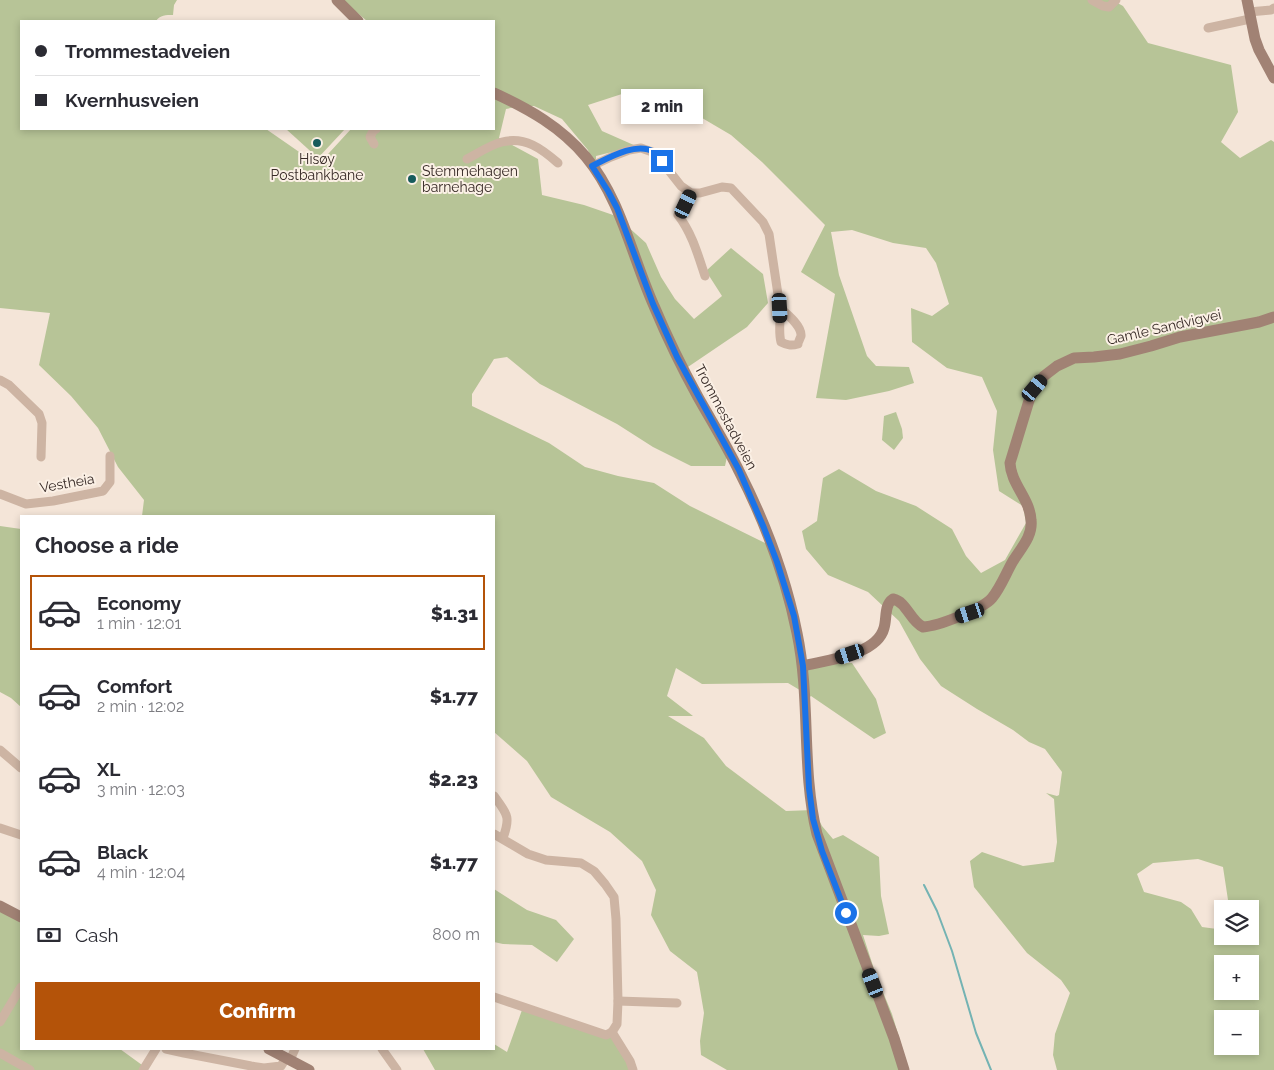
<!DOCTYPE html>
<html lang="en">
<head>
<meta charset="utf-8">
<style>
  :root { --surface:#fff; --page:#f7f7f7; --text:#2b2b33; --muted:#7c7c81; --line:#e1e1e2; --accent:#b45309 }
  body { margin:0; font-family:Raleway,sans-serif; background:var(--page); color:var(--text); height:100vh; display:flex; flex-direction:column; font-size:19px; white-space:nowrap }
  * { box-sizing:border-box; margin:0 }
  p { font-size:16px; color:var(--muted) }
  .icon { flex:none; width:28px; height:28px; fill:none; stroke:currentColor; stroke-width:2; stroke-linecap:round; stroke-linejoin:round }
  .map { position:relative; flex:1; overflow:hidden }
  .side { position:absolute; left:20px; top:515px; width:475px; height:535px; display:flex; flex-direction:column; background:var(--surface); border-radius:0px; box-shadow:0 2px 8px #0003 }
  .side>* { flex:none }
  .hud { position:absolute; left:20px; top:20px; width:475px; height:110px; border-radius:0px; box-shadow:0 2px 8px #0003; display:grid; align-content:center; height:110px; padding:0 15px; background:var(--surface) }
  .buttons { position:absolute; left:1214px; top:900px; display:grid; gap:10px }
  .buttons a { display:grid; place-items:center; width:45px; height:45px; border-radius:0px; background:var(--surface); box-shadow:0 2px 8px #0003; font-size:25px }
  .end { position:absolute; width:22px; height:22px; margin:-11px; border:6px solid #1a73e8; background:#fff; box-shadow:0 0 0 2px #fff }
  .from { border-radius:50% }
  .bubble { position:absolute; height:35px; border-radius:0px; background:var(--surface); box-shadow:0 2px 8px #0003; font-size:16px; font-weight:800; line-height:35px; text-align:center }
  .car { position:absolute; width:15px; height:30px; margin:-15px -8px; border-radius:6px; box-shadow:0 0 4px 1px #0007; background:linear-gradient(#222 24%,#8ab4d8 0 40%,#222 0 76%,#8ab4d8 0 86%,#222 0) }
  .hud b { display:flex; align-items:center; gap:18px; height:48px; font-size:19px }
  .hud b+b { border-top:1px solid var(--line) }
  .hud i { width:12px; height:12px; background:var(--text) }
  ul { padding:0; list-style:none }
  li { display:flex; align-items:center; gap:15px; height:75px; margin:0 10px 8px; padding:0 5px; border:2px solid transparent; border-radius:0px }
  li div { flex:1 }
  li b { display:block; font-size:19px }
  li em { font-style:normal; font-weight:800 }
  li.current { border-color:var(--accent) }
  li>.icon { width:45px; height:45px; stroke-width:1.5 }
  h2 { padding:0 15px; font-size:22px; line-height:60px }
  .pay { display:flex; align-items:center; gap:12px; height:55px; padding:0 15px; font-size:19px }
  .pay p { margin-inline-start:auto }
  .action { display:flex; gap:10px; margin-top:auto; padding:10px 15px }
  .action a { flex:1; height:58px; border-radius:0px; background:var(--accent); color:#fff; font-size:20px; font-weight:800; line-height:58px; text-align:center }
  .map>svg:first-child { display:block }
  .green { fill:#b7c497; fill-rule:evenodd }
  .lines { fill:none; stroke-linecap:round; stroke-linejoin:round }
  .stream { stroke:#74b3b3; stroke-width:2 }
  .street { stroke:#cdb4a3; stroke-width:9 }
  .secondary { stroke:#a18274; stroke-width:11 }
  .route { stroke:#1a73e8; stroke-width:6 }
  .poi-dot { fill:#175b5c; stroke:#fbf0e5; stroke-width:2 }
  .labels { text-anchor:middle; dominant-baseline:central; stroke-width:4; stroke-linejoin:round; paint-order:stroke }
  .poi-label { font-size:14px; fill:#372a26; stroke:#fbf0e5 }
  .street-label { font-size:14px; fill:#372a26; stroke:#fbf0e5 }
</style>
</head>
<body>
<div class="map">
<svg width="1274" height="1070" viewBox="0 0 1274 1070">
  <rect width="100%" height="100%" fill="#f4e5d8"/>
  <g class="green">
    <path d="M0 0H177L174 5 173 15C166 15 160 15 156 21H21V129H266L318 165 351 129H494V21H367L342 0H1112L1123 6 1148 43 1231 65 1238 112 1221 142 1240 158 1271 140 1274 142V1070H1057L1053 1055 1055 1034 1070 993 1061 980 1027 953 974 887 970 861 982 852 1023 866 1054 862 1057 842 1054 799 1046 793 1057 796 1059 795 1062 772 1045 749 1029 742 1013 730 977 709 941 686 920 659 899 621 868 592 828 575 806 549 802 531 817 521 823 478 839 469 876 491 916 506 952 529 966 556 981 573 1005 560 1026 523 1023 506 999 491 993 450 997 411 982 377 947 368 912 342 911 308 932 316 949 304 936 263 926 248 893 243 852 230 831 232 839 275 867 356 876 366 909 367 914 383 889 391 846 400 816 398 835 294 801 272 825 225 762 162 731 135 697 115 625 93 588 105 602 131 636 146 596 156V178L588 150 562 119 534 106H521L506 109 499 138 538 159 542 195 584 205 616 216 646 243 661 277 675 299 694 319 722 296 706 271 731 248 763 274 768 303 747 327 682 371 728 452 725 466H691L653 447 617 424 540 384 507 357 494 359 472 394V406L549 443 585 467 618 476 654 483 690 506 767 544 804 658 813 665 852 663 876 699 886 733 874 739 811 696 806 700 803 692 788 683 702 684 676 668 667 696 693 716H668L704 738 726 766 786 811 814 810 822 826 833 839 843 835 879 857 881 896 889 934 879 936 863 935 876 975 892 1014 909 1070H727L701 1055 700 1041 704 1013 697 972 670 951 651 915 656 890 642 861 610 832 551 797 527 761 494 732V516H142L144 500 118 467 98 428 71 396 39 365 50 313 0 308ZM1198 859 1223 867 1228 900 1225 909H1250V936H1222V914L1217 929 1202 927 1191 909 1181 902 1144 892 1137 874 1153 863ZM1222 964H1250V991H1222ZM1222 1019H1250V1046H1222Z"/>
    <polygon points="286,129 345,129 318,158"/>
    <polygon points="896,412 902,429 903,438 894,450 882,440 884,416"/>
    <polygon points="0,526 21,529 21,707 11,698 0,692"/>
    <polygon points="494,889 527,910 556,920 574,939 557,962 532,945 503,944 494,942"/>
    <polygon points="0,908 21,919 21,1049 120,1049 142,1065 140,1070 0,1070"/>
    <polygon points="522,1010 621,1040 635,1070 435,1070 423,1049 494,1049 494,1044 507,1052"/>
  </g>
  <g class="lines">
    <polyline class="stream" points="924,885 937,911 952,951 976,1033 991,1070"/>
    <g class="street">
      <polyline points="1092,0 1103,6 1109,7 1116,0"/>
      <polyline points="1249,12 1271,10 1274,8"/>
      <polyline points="1208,28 1250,19"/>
      <polyline points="374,144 370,137 373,131 376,129"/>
      <path d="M467 159C478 153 490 145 502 142 525 136 542 149 558 163"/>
      <path d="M592 166 611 157 629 150 641 148 655 153 681 186 691 193H700L722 187 731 188 763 222 769 234 780 308C781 320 778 331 781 342 787 345 791 346 798 344 798 343 801 336 801 336 802 326 787 314 780 308"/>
      <path d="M691 193 686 204 678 215C692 233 698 255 705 276"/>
      <polyline points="0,380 9,385 39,414 42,423 41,457"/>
      <polyline points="0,494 26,504 53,501 103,491 110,482 110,456"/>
      <polyline points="0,750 21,768"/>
      <path d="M494 796C507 814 511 816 503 838"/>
      <polyline points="0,828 21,835"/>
      <polyline points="494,834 528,854 546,860 581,863 594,871 605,884 614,897 616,919 618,1001 617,1024 612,1032"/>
      <polyline points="494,997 606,1035 612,1032"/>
      <polyline points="618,1001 677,1003"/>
      <polyline points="0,1022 21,987"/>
      <polyline points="612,1032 630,1061 633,1070"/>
      <polyline points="166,1049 184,1053 251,1066 264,1068 281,1066 286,1058"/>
      <polyline points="382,1049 397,1070"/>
      <polyline points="0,1053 30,1070"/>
      <polyline points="290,1060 295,1049"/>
      <polyline points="143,1070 156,1049"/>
    </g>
    <g class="secondary">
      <polyline points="337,0 358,21"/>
      <polyline points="1247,0 1255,39 1259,50 1274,78"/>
      <path d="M494 93C529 109 561 127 586 157 621 199 632 257 654 306 667 337 682 368 698 397 712 422 727 446 739 471 765 522 786 578 797 633 811 700 801 769 817 834L894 1038 904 1070"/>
      <path d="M803 666C827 660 877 655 884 628 887 618 884 605 893 599 907 602 910 621 923 627 938 626 983 609 992 598 1001 587 1006 573 1013 561 1021 548 1033 536 1031 520 1030 499 1011 484 1010 463L1031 394 1044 376 1057 366 1074 358 1094 357 1120 354 1151 346 1180 337 1259 322 1274 317"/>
      <polyline points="0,906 21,917"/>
      <polyline points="269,1049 309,1070"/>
    </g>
  </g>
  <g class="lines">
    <path class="route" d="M662 161C660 158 657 154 654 152 637 141 608 158 592 166L608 191 617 208 653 304 677 357 739 470 764 528 777 562 794 616 803 666 809 788 813 819 822 851 846 913"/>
  </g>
  <g class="poi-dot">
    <circle cx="317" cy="143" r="5"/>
    <circle cx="412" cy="179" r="5"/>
  </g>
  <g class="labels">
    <g class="poi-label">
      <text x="317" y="159">Hisøy<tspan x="317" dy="16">Postbankbane</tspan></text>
      <text x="422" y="171" text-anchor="start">Stemmehagen<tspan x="422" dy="16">barnehage</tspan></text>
    </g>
    <g class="street-label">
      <text transform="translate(1164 327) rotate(-13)">Gamle Sandvigvei</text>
      <text transform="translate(726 417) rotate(62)">Trommestadveien</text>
      <text transform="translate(67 483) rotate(-10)">Vestheia</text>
    </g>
  </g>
</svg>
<div class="buttons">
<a><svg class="icon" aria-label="layers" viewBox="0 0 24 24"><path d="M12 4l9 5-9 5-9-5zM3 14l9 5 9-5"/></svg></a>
<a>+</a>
<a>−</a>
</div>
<i class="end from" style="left:846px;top:913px"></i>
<i class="end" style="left:662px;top:161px"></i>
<div class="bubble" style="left:621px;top:89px;width:82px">2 min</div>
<i class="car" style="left:686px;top:204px;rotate:25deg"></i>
<i class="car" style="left:780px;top:308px;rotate:177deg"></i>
<i class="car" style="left:1035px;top:388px;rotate:40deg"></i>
<i class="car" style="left:970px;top:613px;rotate:252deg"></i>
<i class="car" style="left:850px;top:654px;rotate:252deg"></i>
<i class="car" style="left:873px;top:983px;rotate:339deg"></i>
<div class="hud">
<b><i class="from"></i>Trommestadveien</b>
<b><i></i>Kvernhusveien</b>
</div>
<section class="side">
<h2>Choose a ride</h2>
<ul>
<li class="current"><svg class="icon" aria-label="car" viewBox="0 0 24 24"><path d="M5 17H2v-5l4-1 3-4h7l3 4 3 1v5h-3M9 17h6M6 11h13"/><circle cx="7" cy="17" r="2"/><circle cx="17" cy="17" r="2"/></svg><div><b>Economy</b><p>1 min · 12:01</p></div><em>$1.31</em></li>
<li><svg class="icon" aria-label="car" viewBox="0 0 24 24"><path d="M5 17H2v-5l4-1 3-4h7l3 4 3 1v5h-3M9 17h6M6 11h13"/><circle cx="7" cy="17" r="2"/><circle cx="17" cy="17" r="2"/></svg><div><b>Comfort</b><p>2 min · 12:02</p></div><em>$1.77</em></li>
<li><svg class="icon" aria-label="car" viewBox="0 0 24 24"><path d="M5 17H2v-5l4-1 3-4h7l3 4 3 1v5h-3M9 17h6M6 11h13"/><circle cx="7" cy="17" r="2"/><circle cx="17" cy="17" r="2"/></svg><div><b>XL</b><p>3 min · 12:03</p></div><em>$2.23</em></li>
<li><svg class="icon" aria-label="car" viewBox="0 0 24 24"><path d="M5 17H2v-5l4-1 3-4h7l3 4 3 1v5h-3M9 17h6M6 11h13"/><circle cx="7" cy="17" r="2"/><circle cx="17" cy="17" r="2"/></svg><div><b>Black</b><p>4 min · 12:04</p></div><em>$1.77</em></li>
</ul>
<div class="pay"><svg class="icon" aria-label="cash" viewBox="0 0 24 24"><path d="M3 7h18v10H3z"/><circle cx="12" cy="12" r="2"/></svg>Cash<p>800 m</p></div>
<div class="action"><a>Confirm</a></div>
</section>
</div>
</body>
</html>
